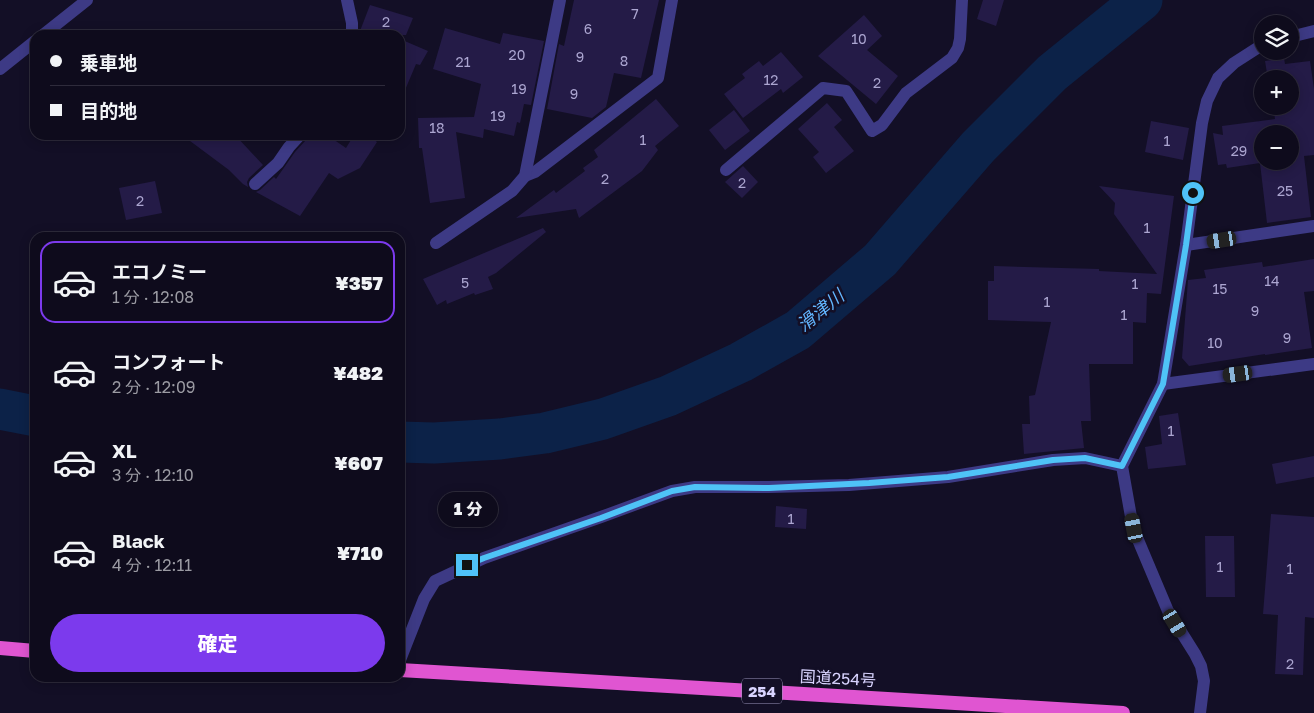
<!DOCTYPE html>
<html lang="ja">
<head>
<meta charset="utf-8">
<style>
  :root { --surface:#0e0b1c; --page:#171425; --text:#f1f3f6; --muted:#9b9ba3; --line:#2e2b3b; --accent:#7c3aed }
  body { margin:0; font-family:"Golos Text","Noto Sans JP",sans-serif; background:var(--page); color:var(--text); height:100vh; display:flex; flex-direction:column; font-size:19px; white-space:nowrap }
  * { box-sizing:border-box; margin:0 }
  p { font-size:16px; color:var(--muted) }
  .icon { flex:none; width:28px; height:28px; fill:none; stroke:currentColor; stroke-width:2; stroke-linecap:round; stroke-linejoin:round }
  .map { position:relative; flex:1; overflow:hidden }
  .panel { position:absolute; left:30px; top:232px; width:375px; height:450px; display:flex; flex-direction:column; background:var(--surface); border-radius:15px; box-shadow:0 2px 12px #0003,0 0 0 1px var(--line) }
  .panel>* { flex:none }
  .banner { position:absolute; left:30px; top:30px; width:375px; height:110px; border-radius:15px; box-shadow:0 2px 12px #0003,0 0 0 1px var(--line); display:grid; align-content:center; height:110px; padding:0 20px; background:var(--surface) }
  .buttons { position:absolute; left:1254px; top:15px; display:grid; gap:10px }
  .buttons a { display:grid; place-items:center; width:45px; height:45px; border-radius:50%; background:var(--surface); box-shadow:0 2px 12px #0003,0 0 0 1px var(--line); font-size:25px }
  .end { position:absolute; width:22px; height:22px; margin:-11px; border:6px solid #4fc3f7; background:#111; box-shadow:0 0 0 2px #111 }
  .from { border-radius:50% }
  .bubble { position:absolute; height:35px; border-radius:18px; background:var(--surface); box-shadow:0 2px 12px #0003,0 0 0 1px var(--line); font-size:16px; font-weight:800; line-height:35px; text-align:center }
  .car { position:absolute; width:15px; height:30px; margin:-15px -8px; border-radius:6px; box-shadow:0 0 4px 1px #0007; background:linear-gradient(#222 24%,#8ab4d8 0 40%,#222 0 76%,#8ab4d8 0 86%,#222 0) }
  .banner b { display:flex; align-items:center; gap:18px; height:48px; font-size:19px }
  .banner b+b { border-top:1px solid var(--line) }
  .banner i { width:12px; height:12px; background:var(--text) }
  ul { padding:9px 0 0; list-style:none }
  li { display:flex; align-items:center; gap:15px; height:82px; margin:0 10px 8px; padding:0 10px; border:2px solid transparent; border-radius:15px }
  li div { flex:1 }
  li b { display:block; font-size:19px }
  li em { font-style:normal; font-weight:800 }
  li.selected { border-color:var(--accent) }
  li>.icon { width:45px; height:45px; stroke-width:1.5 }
  .cta { display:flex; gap:10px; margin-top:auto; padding:10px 20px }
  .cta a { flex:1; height:58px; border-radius:30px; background:var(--accent); color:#fff; font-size:20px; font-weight:800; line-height:58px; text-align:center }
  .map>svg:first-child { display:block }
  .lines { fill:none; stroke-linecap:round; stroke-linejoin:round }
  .river { stroke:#0c2248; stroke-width:41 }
  .building { fill:#241b47; fill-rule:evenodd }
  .minor { stroke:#3d3a85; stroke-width:12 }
  .tertiary { stroke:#3d3a85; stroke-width:12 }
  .trunk { stroke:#e055d1; stroke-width:14 }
  .route { stroke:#4fc3f7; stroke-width:6 }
  .labels { text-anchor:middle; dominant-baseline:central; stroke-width:5; stroke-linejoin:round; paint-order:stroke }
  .number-label { font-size:14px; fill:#aca6d1 }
  .shield { fill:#130f26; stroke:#9e99be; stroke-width:1 }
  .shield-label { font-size:15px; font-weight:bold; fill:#d9d4ff }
  .street-label { font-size:16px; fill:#d9d4ff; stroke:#130f26 }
  .water-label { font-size:18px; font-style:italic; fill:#62b6ff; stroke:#130f26 }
</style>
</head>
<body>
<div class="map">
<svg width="1314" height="713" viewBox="0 0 1314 713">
  <rect width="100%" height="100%" fill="#130f26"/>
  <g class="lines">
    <g class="river">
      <polyline points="0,409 35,416"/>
      <polyline points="400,442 434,443 500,439 545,433 603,419 668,396 741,362 798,330 880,260 978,147 1052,73 1142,0"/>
    </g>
  </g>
  <g class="building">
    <polygon points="574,0 659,0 641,78 614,73 606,107 592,118 547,109 559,44 564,46"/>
    <polygon points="983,0 1004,0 996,26 977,19"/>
    <polygon points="370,5 413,18 406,35 360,35 360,31"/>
    <polygon points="864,15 882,36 867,50 898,76 876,104 818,56"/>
    <polygon points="445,28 500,44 503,33 544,41 531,105 524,104 520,123 517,122 514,136 484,129 483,138 456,132 465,198 430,203 422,148 419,148 418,118 474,117 481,84 433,69"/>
    <polygon points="400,39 428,51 420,65 416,64 400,102"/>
    <polygon points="781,52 803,77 783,93 781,89 743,118 724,94 745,78 742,74 759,61 763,66"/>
    <path d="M1284 58 1285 64 1310 61 1314 89V155L1304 156 1311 217 1267 223 1260 163 1227 168 1226 164 1218 165 1213 133 1223 135 1222 126 1275 119 1273 106H1290V79H1268L1265 61ZM1262 134H1290V161H1262Z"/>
    <polygon points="656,99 679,126 655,146 658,150 642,171 579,218 576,209 516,218 554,190 556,193 585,171 583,168 598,157 594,150"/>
    <polygon points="827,103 842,120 834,127 854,151 826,173 813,157 819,152 798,129"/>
    <polygon points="734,110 750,131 725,150 709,130"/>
    <polygon points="1151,121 1189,128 1183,160 1145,152"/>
    <polygon points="182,135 235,135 263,165 249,178 247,182 248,187 243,184 229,170"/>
    <polygon points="308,135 327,135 346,148 354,135 368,135 377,142 360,168 338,179 329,173 300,216 256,192 260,190 274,177 276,179 295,152 306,140"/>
    <polygon points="743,166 758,182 742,198 725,182"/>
    <polygon points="155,181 162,213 126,220 119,188"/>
    <polygon points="1099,186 1174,196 1161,294 1147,293 1146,323 1133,322 1133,364 1089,364 1091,421 1081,421 1084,448 1024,454 1022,424 1030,424 1029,396 1035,395 1051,322 988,320 988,281 994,281 994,266 1099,269 1099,271 1157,274 1114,214 1115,203"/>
    <polygon points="543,228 546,232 496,273 488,277 493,289 475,295 474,293 447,304 446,300 437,305 423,279"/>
    <polygon points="1314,259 1314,291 1304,292 1312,348 1265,355 1265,354 1189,366 1182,358 1188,280 1206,278 1204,270 1262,262 1263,267"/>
    <polygon points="1178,413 1186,465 1148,469 1145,447 1162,444 1159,416"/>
    <polygon points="1314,456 1314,477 1276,484 1272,464"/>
    <polygon points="776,506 807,509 806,529 775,527"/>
    <polygon points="1271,514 1314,517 1314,618 1305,617 1303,675 1275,674 1278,615 1263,614"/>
    <polygon points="1205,536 1234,536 1235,597 1206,597"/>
  </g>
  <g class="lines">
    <g class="minor">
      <polyline points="347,0 352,23 352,35"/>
      <polyline points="1290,37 1314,31"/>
      <polyline points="726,170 823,88 846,91 872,131 882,125 906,93 952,58 958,48 960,39 962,0"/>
      <polyline points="525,176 535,172 658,78 672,0"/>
      <polyline points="255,184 278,163 289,147 300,135"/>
      <polyline points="436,243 512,191 525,176 560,0"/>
      <polyline points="1186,245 1314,226"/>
      <polyline points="1163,384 1314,364"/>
      <polyline points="400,660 424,599 435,581 484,558 601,517 672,491 695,487 769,487 849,485 948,477 1053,460 1085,458 1122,466"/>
      <polyline points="1200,713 1204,681 1201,666 1195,654 1168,611 1133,528 1122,466 1163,384 1186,245 1202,123 1207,101 1218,78 1234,63 1262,45"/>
    </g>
    <g class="tertiary">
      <polyline points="43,35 87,0"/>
      <polyline points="0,69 35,41"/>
    </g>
    <g class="trunk">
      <polyline points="0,648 35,651"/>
      <polyline points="400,670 1123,713"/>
    </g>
  </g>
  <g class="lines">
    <polyline class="route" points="467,565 484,558 601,518 672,491 695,487 769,488 869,483 948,477 1053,460 1085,458 1122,466 1163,384 1186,245 1193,193"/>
  </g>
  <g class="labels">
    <g class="number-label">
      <text x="635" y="13">7</text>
      <text x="386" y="21">2</text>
      <text x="588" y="28">6</text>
      <text x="859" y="38">10</text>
      <text x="517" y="54">20</text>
      <text x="580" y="56">9</text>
      <text x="624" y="60">8</text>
      <text x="463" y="61">21</text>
      <text x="771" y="79">12</text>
      <text x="877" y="82">2</text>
      <text x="519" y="88">19</text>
      <text x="574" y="93">9</text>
      <text x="498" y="115">19</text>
      <text x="437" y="127">18</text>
      <text x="643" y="139">1</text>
      <text x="1167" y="140">1</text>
      <text x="1239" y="150">29</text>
      <text x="605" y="178">2</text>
      <text x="742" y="182">2</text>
      <text x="1285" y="190">25</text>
      <text x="140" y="200">2</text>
      <text x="1147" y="227">1</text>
      <text x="1272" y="280">14</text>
      <text x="465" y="282">5</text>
      <text x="1135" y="283">1</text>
      <text x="1220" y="288">15</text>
      <text x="1047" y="301">1</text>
      <text x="1255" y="310">9</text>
      <text x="1124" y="314">1</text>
      <text x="1287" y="337">9</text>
      <text x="1215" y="342">10</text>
      <text x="1171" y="430">1</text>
      <text x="791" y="518">1</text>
      <text x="1220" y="566">1</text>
      <text x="1290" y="568">1</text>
      <text x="1290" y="663">2</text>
    </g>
    <rect class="shield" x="742" y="678.5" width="40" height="25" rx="4"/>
    <g class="shield-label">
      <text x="762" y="691">254</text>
    </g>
    <g class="street-label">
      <text transform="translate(838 678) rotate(3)">国道254号</text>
    </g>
    <g class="water-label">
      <text transform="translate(820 310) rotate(-39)">滑津川</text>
    </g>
  </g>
</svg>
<div class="buttons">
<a><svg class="icon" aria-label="layers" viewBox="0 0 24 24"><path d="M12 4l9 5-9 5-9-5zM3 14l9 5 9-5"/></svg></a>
<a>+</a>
<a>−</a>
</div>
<i class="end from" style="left:1193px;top:193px"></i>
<i class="end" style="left:467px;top:565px"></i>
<div class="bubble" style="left:438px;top:492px;width:60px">1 分</div>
<i class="car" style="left:1222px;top:240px;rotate:261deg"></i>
<i class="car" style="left:1238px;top:374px;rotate:262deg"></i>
<i class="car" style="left:1134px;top:528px;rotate:349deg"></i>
<i class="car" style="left:1175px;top:623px;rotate:149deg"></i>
<div class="banner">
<b><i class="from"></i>乗車地</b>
<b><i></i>目的地</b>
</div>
<section class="panel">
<ul>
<li class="selected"><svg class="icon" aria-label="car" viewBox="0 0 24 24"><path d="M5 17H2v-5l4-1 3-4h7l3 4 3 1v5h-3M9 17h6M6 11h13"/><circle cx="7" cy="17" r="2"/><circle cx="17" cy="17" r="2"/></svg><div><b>エコノミー</b><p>1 分 · 12:08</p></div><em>¥357</em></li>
<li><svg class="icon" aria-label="car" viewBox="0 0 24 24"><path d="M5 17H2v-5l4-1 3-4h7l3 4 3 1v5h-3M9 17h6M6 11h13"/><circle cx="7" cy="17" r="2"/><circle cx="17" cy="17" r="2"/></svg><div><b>コンフォート</b><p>2 分 · 12:09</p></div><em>¥482</em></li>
<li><svg class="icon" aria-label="car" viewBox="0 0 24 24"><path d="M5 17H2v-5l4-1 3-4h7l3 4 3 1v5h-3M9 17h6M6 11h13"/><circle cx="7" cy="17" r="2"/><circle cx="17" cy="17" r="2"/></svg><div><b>XL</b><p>3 分 · 12:10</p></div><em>¥607</em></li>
<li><svg class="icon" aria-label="car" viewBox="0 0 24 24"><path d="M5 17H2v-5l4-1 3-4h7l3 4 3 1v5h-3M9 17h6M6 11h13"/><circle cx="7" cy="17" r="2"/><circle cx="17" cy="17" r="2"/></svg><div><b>Black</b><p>4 分 · 12:11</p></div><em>¥710</em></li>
</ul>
<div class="cta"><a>確定</a></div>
</section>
</div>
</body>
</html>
